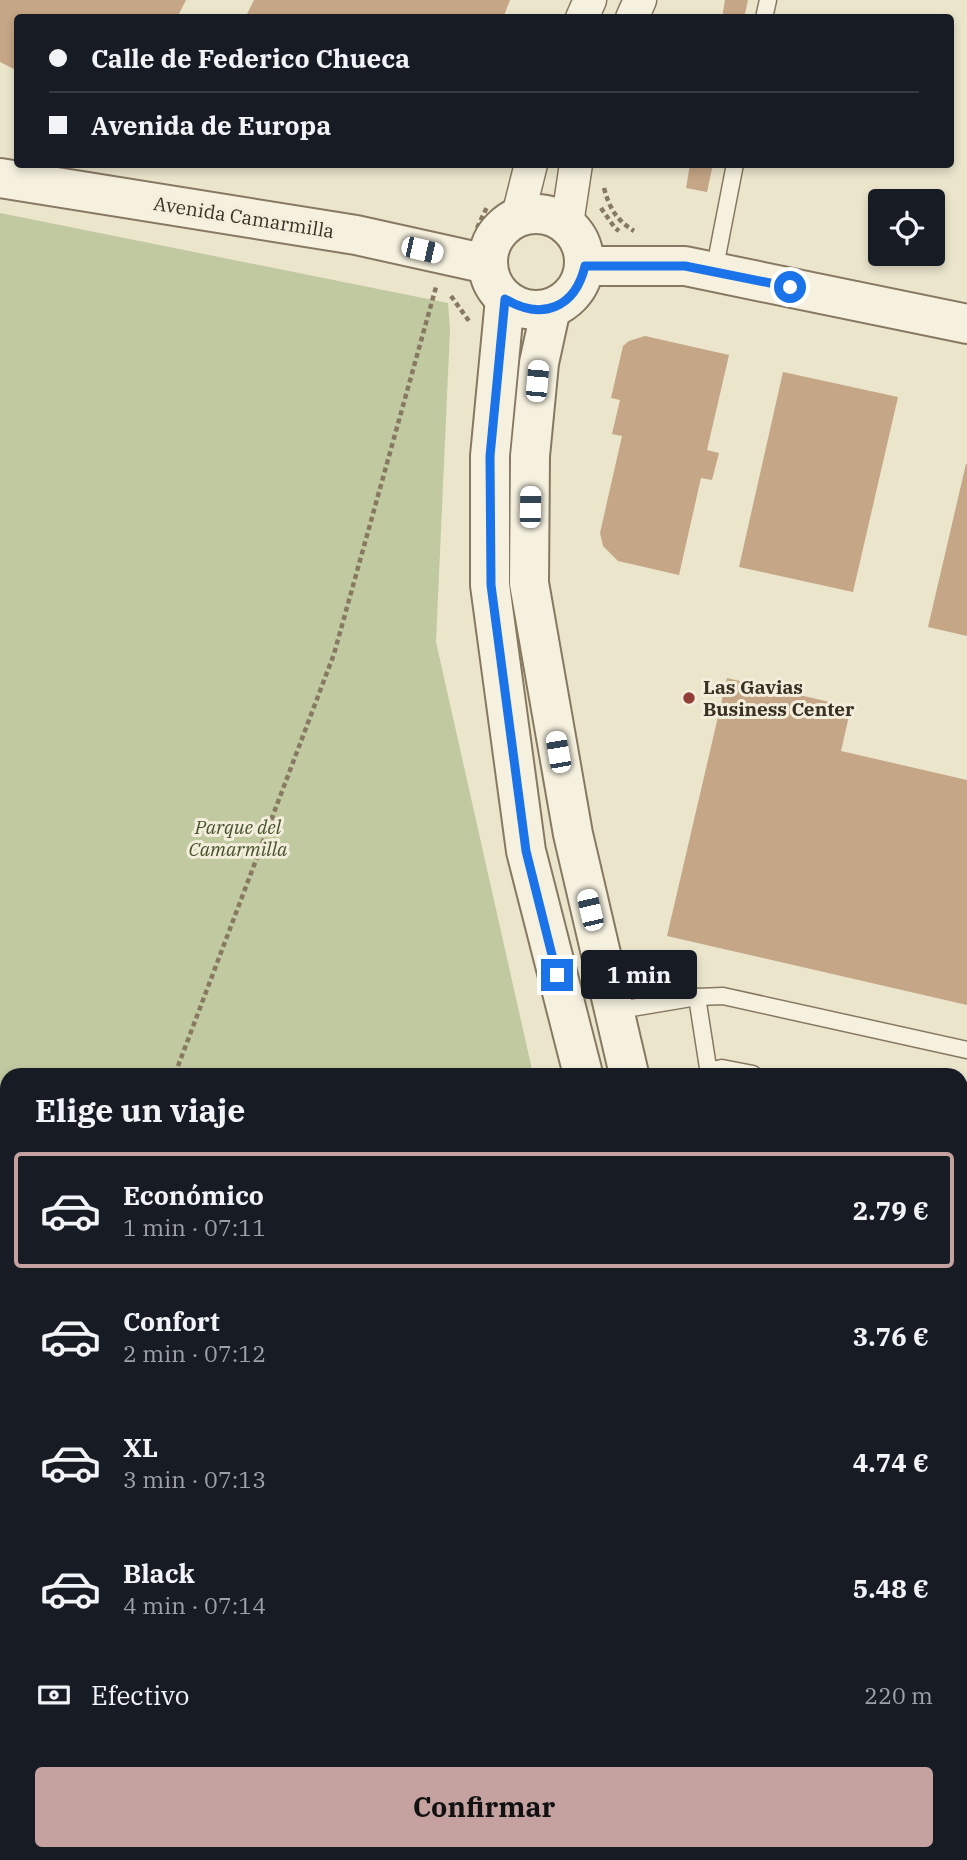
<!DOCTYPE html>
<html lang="es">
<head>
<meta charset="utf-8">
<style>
  :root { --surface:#171b24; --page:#20242c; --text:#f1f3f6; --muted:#9ea1a6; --line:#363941; --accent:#c5a2a0 }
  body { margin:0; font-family:"IBM Plex Serif",serif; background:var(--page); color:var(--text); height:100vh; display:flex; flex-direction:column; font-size:26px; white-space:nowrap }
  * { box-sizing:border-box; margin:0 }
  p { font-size:23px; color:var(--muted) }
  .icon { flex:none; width:38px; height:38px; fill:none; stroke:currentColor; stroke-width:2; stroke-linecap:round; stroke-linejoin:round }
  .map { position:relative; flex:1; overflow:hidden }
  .sheet { position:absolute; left:0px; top:1068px; width:968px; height:793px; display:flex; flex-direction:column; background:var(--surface); border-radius:21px 21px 0 0; box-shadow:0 4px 10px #0003 }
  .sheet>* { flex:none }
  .hud { position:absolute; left:14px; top:14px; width:940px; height:154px; border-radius:7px; box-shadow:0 4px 10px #0003; display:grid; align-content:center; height:154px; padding:0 35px; background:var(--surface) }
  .buttons { position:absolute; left:868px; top:189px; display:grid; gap:14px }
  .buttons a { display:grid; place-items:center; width:77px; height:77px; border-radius:7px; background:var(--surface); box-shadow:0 4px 10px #0003; font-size:35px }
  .end { position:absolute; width:32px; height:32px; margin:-16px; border:9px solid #1a73e8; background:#fff; box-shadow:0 0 0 4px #fff }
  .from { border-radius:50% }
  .bubble { position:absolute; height:49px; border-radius:7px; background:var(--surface); box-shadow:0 4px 10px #0003; font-size:23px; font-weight:800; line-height:49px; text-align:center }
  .car { position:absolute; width:21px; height:42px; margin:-21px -10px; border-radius:9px; box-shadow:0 0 5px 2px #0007; background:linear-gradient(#fff 24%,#345 0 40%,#fff 0 76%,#345 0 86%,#fff 0) }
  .hud b { display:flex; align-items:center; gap:24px; height:66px; font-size:26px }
  .hud b+b { border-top:2px solid var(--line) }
  .hud i { width:18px; height:18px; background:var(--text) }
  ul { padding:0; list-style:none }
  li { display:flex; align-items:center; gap:21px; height:116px; margin:0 14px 10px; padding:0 21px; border:4px solid transparent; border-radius:7px }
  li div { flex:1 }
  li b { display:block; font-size:26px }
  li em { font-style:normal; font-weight:800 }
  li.active { border-color:var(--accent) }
  li>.icon { width:63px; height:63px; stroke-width:1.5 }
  h2 { padding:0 35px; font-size:32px; line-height:84px }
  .pay { display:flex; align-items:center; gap:18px; height:77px; padding:0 35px; font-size:26px }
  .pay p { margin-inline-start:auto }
  .action { display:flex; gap:14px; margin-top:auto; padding:14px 35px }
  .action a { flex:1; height:80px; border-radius:7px; background:var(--accent); color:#111; font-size:28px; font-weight:800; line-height:80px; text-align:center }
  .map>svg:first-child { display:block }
  .green { fill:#c1c9a1 }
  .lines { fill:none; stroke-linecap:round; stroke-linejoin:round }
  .stream { stroke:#738f8a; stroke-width:9 }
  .building { fill:#c5a686 }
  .service-casing { stroke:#877961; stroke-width:19 }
  .minor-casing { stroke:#877961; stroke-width:35 }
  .tertiary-casing { stroke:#877961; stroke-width:42 }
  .path { stroke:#877961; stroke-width:4.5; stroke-dasharray:5 3.5; stroke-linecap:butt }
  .service { stroke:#f6f1df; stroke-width:16 }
  .minor { stroke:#f6f1df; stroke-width:32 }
  .tertiary { stroke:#f6f1df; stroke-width:38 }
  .route { stroke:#1a73e8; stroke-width:9 }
  .poi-dot { fill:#903e37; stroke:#f3eedb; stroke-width:2.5 }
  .labels { text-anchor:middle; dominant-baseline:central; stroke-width:6; stroke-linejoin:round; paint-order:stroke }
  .street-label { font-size:19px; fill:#393023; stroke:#f3eedb }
  .poi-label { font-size:19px; font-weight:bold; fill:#393023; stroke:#f3eedb; text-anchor:start }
  .park-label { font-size:19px; font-style:italic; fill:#46542c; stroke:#f3eedb }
</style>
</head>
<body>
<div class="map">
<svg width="967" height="1860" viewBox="0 0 967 1860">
  <rect width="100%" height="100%" fill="#ebe5cc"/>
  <g class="green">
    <polygon points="0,213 448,303 450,329 436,642 533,1074 7,1074 7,1471 0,1471"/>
    <polygon points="7,1537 7,1853 930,1853 934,1860 0,1860 0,1538"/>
    <polygon points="961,1574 967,1579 967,1682 961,1672"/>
  </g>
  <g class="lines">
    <g class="stream">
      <polyline points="0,1837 7,1840"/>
      <polyline points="32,1853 45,1860"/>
    </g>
  </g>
  <g class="building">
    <polygon points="0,0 186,0 177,18 18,18 18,71 0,62"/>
    <polygon points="254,0 510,0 503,18 245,18"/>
    <polygon points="725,0 748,0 744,18 722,18"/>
    <polygon points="690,164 713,164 707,192 686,188"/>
    <polygon points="645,336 729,355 707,450 719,453 712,480 701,478 679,575 618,561 603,546 600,533 622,436 612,434 620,400 611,398 623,346 629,341"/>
    <polygon points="783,372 898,397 853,592 739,567"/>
    <polygon points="966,464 967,464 967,636 928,627"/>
    <polygon points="727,678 851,707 841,751 967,780 967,1005 667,936"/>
    <polygon points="967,1441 967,1550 961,1545 961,1448"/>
  </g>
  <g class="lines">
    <g class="service-casing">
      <g id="service">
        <polyline points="764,18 768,0"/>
        <polyline points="714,272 735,164"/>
        <polyline points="697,997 709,1074"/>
        <polyline points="614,1011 697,997 723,996 967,1050"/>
        <polyline points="708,1071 722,1068 753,1074"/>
        <polyline points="961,1119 967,1120"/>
        <polyline points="961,1170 967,1166"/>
        <polyline points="961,1313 967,1320"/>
      </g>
    </g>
    <g class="minor-casing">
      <g id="minor">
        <polyline points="582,18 590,0"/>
        <polyline points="632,18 640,0"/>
        <polyline points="518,216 531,164"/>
        <polyline points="567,224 576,164"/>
        <polyline points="0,1505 7,1504"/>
      </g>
    </g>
    <g class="tertiary-casing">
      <g id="tertiary">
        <polyline points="0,178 356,235 487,264"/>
        <circle cx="536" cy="262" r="48"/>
        <polyline points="585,266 685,266 967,324"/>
        <polyline points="505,299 490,456 490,585 526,851 583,1074"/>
        <polyline points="551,308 539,363 530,456 529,583 573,834 629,1074"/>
        <polyline points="961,1246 967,1242"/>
        <polyline points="961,1782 967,1792"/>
        <polyline points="961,1853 965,1860"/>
      </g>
    </g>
    <g class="path">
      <path d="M604 188C609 207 616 220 634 231"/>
      <polyline points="601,208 615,228 619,231"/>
      <polyline points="477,228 487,207"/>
      <polyline points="451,296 469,321"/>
      <polyline points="175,1074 334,654 436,287"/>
      <polyline points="961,1682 967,1692"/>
      <polyline points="680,1853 683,1860"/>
    </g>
    <use href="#service" class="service"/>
    <use href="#minor" class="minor"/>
    <use href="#tertiary" class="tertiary"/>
  </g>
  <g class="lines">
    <path class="route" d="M557 975 526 851 491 585 490 456 505 299C542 321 575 308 585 266H685L790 287"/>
  </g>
  <circle class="poi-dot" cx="689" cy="698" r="7"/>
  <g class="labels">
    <g class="street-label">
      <text transform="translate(244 217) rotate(9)">Avenida Camarmilla</text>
    </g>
    <g class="poi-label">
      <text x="703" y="687">Las Gavias<tspan x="703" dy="22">Business Center</tspan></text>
    </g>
    <g class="park-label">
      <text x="238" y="827">Parque del<tspan x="238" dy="22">Camarmilla</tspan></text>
    </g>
  </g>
</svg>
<div class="buttons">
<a><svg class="icon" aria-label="locate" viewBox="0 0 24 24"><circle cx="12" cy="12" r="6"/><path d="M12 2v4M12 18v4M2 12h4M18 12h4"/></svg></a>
</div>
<i class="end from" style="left:790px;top:287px"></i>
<i class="end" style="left:557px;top:975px"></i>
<div class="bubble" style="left:581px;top:950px;width:116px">1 min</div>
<i class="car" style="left:422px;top:250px;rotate:103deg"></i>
<i class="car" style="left:537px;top:381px;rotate:5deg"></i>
<i class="car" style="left:530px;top:507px;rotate:1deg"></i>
<i class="car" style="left:558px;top:752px;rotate:350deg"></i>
<i class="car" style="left:590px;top:910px;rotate:347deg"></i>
<div class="hud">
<b><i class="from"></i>Calle de Federico Chueca</b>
<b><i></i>Avenida de Europa</b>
</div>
<section class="sheet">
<h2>Elige un viaje</h2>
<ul>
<li class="active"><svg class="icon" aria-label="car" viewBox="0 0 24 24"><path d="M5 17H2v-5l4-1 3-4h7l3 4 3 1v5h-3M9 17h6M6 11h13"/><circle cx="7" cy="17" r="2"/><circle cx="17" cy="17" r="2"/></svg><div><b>Económico</b><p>1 min · 07:11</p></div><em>2.79 €</em></li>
<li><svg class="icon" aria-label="car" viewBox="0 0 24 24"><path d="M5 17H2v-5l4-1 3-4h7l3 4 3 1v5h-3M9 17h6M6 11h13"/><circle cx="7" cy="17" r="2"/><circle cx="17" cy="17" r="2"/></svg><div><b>Confort</b><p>2 min · 07:12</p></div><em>3.76 €</em></li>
<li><svg class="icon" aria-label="car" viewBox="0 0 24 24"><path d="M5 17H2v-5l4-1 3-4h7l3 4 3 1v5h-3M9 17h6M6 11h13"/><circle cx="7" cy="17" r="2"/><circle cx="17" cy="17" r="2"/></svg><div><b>XL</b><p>3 min · 07:13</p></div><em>4.74 €</em></li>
<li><svg class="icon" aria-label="car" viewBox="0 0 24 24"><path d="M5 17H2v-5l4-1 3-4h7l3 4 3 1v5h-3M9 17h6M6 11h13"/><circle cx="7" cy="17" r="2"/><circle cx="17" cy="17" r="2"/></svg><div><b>Black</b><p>4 min · 07:14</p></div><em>5.48 €</em></li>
</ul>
<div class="pay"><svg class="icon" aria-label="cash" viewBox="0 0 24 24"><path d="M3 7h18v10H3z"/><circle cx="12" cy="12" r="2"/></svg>Efectivo<p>220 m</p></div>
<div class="action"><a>Confirmar</a></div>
</section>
</div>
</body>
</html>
